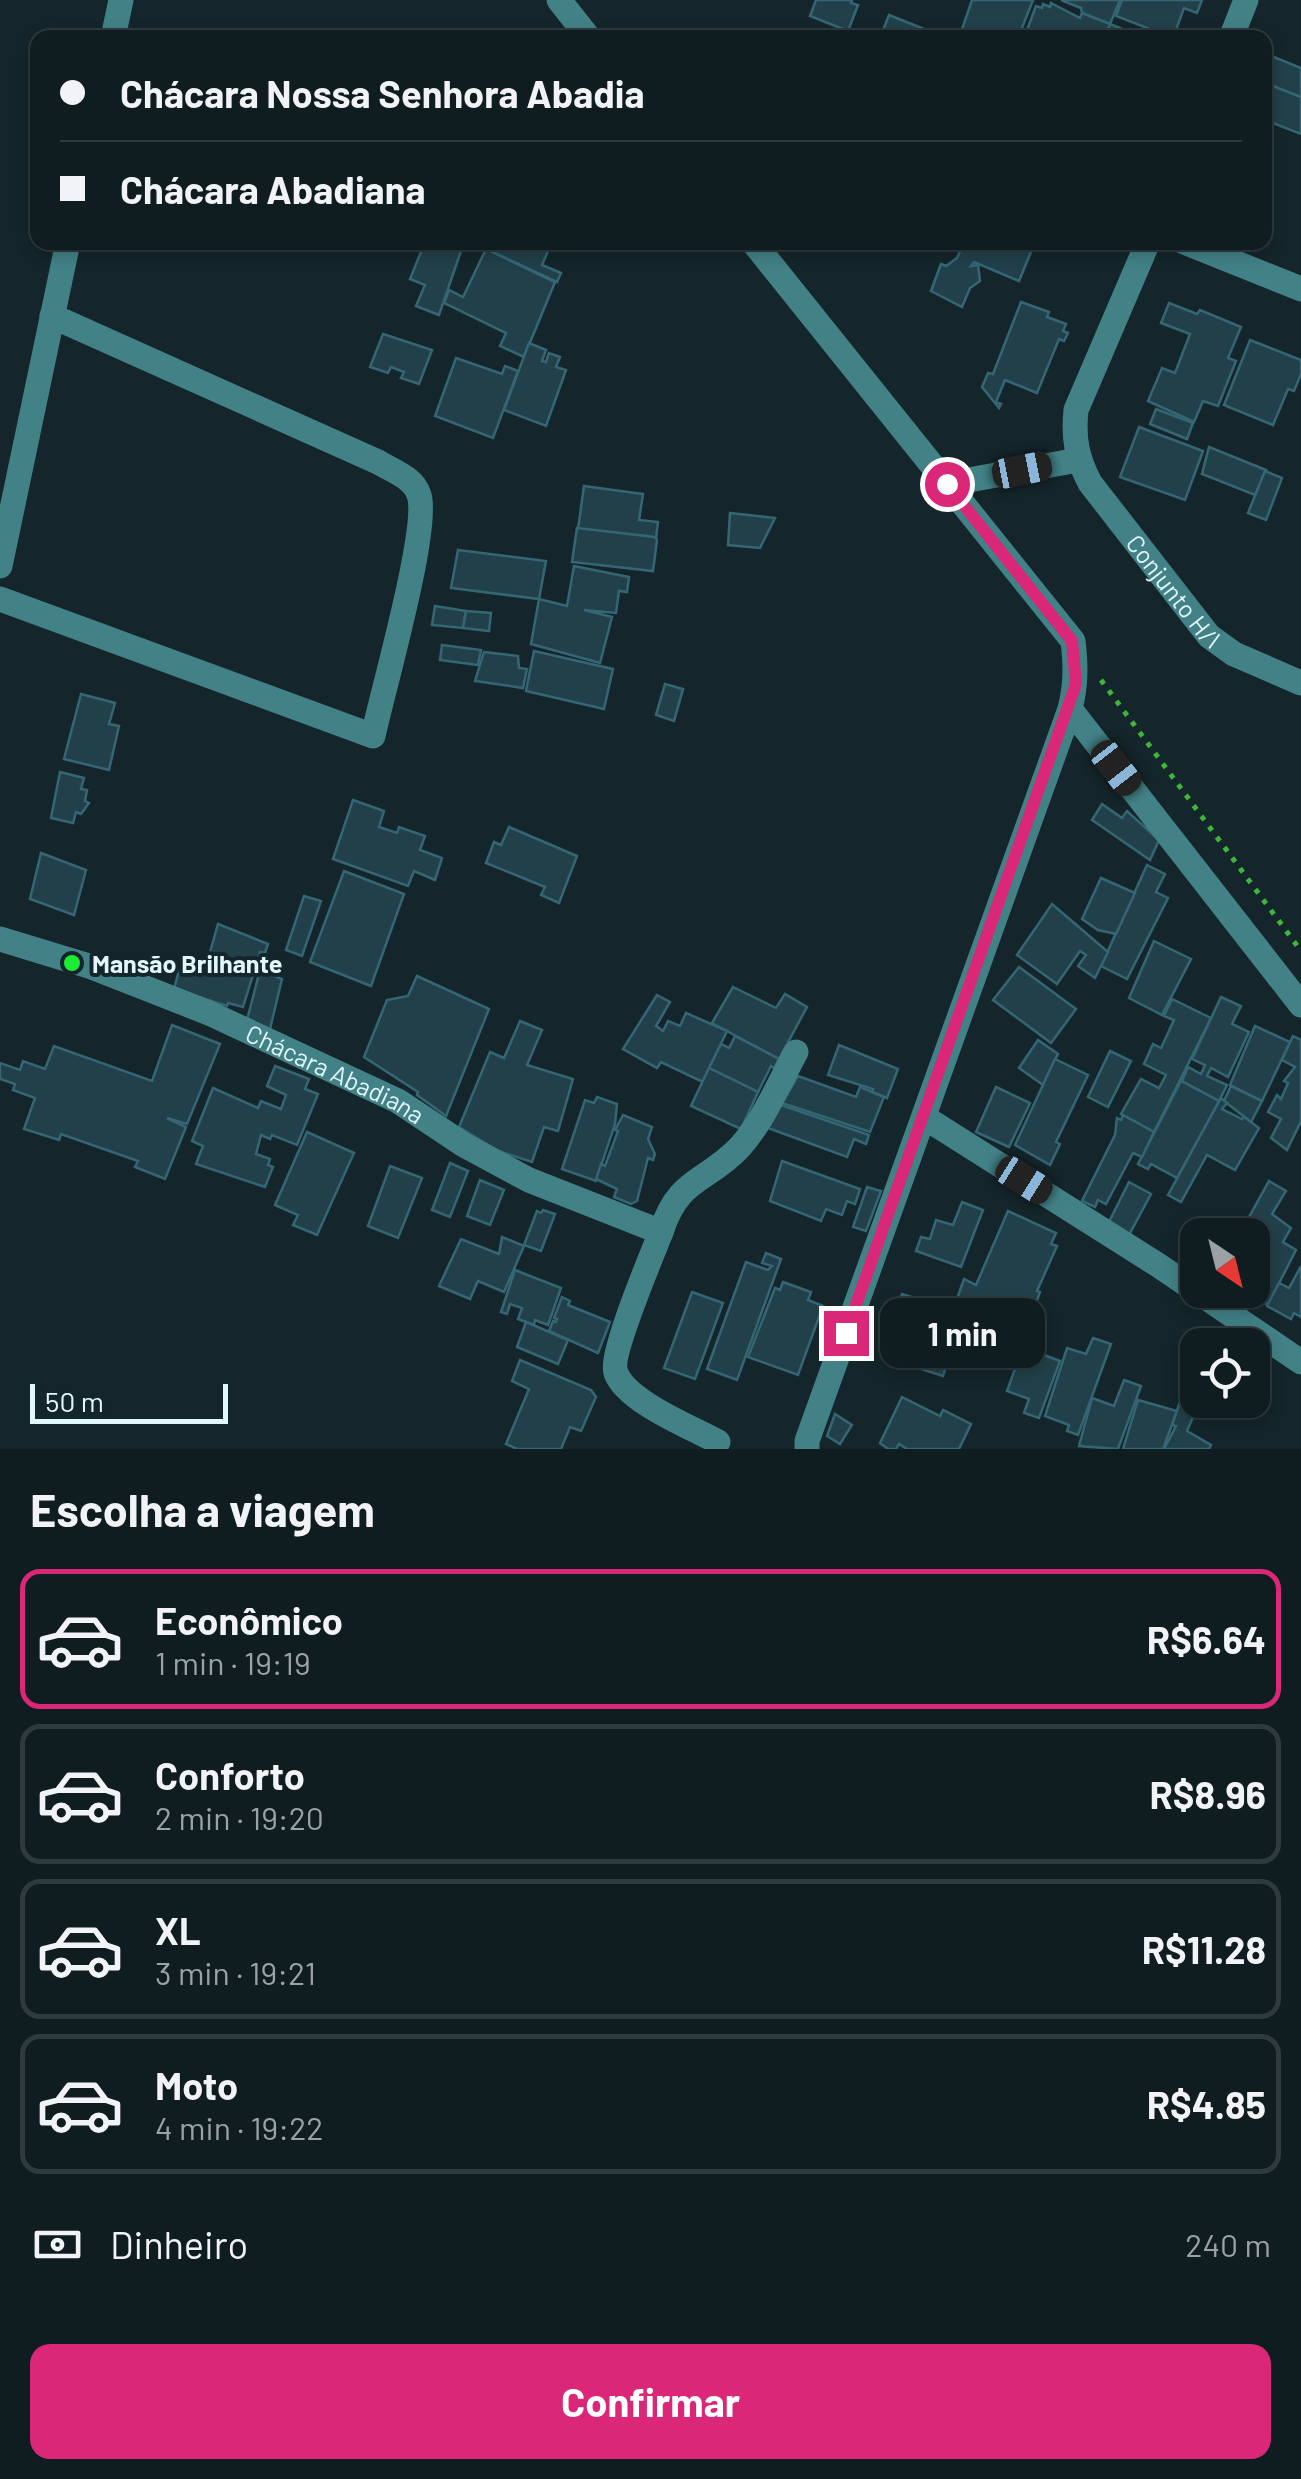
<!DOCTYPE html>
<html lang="pt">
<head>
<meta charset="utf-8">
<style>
  :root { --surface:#0f1c20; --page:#182529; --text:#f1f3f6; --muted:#9ba1a5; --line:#2f3a3e; --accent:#db2777 }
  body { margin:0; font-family:Barlow,sans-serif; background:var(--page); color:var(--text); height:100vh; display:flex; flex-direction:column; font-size:38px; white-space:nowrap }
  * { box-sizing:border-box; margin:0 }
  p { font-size:32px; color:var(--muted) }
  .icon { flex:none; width:55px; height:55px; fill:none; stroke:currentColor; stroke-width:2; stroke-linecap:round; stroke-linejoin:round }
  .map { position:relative; height:1449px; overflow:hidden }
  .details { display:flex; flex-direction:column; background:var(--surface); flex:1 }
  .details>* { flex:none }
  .banner { position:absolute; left:30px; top:30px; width:1242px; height:220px; border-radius:20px; box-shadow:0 5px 15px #0003,0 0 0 2px var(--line); display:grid; align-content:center; height:220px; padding:0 30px; background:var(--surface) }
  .needle { width:65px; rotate:145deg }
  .buttons { position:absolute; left:1180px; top:1218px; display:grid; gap:20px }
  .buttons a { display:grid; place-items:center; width:90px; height:90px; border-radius:20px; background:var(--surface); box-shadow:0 5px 15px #0003,0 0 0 2px var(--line); font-size:50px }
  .scale { position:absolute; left:30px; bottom:25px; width:198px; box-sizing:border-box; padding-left:10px; border:5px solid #e0f8fd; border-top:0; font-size:28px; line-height:35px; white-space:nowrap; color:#e0f8fd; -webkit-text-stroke:8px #14262b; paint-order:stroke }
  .end { position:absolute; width:45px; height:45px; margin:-22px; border:12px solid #db2777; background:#fff; box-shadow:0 0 0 5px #fff }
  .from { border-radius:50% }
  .bubble { position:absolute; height:70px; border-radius:20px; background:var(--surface); box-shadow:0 5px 15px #0003,0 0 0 2px var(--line); font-size:32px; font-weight:700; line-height:70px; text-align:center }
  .car { position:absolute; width:30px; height:60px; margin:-30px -15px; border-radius:12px; box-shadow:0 0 8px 2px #0007; background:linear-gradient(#222 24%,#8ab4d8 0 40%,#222 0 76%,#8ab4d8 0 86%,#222 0) }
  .banner b { display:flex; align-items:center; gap:35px; height:95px; font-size:38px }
  .banner b+b { border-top:2px solid var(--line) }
  .banner i { width:25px; height:25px; background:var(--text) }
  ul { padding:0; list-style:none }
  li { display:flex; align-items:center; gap:30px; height:140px; margin:0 20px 15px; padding:0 10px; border:5px solid var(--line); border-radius:20px }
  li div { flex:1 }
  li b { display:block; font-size:38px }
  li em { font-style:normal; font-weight:700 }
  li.on { border-color:var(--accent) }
  li>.icon { width:90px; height:90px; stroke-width:1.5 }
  h2 { padding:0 30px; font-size:45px; line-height:120px }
  .pay { display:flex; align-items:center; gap:25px; height:110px; padding:0 30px; font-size:38px }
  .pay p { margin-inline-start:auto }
  .primary-button { display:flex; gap:20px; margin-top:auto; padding:20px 30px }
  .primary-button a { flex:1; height:115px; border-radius:20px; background:var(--accent); color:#fff; font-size:40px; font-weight:700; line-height:115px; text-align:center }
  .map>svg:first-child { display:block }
  .building { fill:#21404a; stroke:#356674; stroke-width:2.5 }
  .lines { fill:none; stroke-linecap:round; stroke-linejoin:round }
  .path { stroke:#3eb53b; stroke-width:5; stroke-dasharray:5 8; stroke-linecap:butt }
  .minor { stroke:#428186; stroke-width:25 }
  .route { stroke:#db2777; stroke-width:12 }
  .poi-dot { fill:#1bed37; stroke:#14262b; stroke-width:4 }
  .labels { text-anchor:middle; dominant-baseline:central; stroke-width:8; stroke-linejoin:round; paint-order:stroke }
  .street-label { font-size:25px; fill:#e0f8fd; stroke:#14262b }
  .poi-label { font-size:25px; font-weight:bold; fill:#e0f8fd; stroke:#14262b; text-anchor:start }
</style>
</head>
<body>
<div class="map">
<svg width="1301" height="1449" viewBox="0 0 1301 1449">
  <rect width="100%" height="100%" fill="#14262b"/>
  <g class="building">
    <polygon points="816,0 852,0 851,3 858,5 848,31 810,16"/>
    <polygon points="972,0 1033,0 1018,38 959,38"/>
    <polygon points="1061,0 1120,0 1110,24 1082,13 1081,8"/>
    <polygon points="1122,0 1202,0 1197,13 1184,8 1173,38 1116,16"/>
    <polygon points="1051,3 1080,18 1082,13 1110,24 1107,32 1104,38 1024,38 1036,6 1042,8 1043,4 1050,7"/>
    <polygon points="889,15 929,31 926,38 880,38"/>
    <polygon points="1110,24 1144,38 1106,38"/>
    <polygon points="1269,55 1301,68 1301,97 1265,83"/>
    <polygon points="1265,83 1301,97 1301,134 1265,120"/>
    <polygon points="425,242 439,242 461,251 439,315 416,306 425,285 410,279"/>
    <polygon points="482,242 552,242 542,265 561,273 557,282 480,246"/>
    <polygon points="964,242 1035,242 1019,281 974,262 971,266 978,265 980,281 970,288 962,307 931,291 941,264 946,266 957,258"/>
    <polygon points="486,249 555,282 524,357 500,346 506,333 444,303 449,290 463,297"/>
    <polygon points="1021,302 1049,312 1047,317 1066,324 1063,331 1068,333 1064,341 1059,339 1037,393 1005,380 996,402 1001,404 999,408 982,387 988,373 993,374"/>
    <polygon points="1169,303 1197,314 1200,310 1241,327 1228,358 1236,361 1218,406 1203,401 1194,422 1148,401 1162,368 1175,373 1190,334 1161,323"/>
    <polygon points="383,334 432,350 419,384 401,378 404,372 391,367 388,373 370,367"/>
    <polygon points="1250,340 1301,360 1301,374 1294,391 1288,389 1273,425 1224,405"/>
    <polygon points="529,343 546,350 542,361 546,362 549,353 560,357 556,367 566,370 546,426 504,410"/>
    <polygon points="456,358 502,374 505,366 518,371 493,438 435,416"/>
    <polygon points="1156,409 1193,423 1187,439 1150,424"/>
    <polygon points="1139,427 1203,451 1185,500 1120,477"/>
    <polygon points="1209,447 1266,470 1255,495 1202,474"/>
    <polygon points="1265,471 1282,478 1266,520 1248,513"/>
    <polygon points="584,486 643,494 639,520 658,522 656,538 578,529"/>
    <polygon points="730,513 775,518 760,548 728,545"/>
    <polygon points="577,528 655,537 657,540 653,571 572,562"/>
    <polygon points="458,550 546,561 539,599 451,588"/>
    <polygon points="574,566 629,577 627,592 619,591 616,613 584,610 612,617 600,663 531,644 539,599 567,606"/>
    <polygon points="435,606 466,611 463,628 432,625"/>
    <polygon points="466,611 491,613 489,631 463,628"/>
    <polygon points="442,645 481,650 478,665 440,660"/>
    <polygon points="534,651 613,669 604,709 526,691"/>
    <polygon points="484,652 518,656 519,668 527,669 523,688 475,681"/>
    <polygon points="665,684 683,689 674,721 656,715"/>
    <polygon points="81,694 115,703 109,724 119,726 109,770 64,759"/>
    <polygon points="60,772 84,778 81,789 87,790 85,801 89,803 81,814 76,812 73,823 51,818"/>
    <polygon points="353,800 384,811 379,827 397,833 399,827 425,836 420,850 442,858 435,880 414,871 408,886 333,859"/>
    <polygon points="1102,804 1122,818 1127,811 1159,840 1150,860 1092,820"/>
    <polygon points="509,827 577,856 559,903 541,895 545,887 486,863 494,842 501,845"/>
    <polygon points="41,853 86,870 74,915 30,899"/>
    <polygon points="1147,865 1165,874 1156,892 1168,898 1127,979 1101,966"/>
    <polygon points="344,871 404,894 371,986 310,962"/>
    <polygon points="1101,878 1135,893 1116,934 1098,930 1082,919"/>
    <polygon points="304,896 321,901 302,956 286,950"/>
    <polygon points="1052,904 1108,952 1095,978 1078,966 1086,955 1080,951 1057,984 1017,955"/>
    <polygon points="218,924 268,944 265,953 260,952 243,1007 228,1003 227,1006 174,989 181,963 205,970"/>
    <polygon points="1154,941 1191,959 1162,1015 1129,998"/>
    <polygon points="1019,967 1076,1009 1051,1043 993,1000"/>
    <polygon points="260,970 282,979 270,1029 247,1020"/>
    <polygon points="417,976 489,1009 446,1116 417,1095 418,1092 364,1057 387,1000 408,996"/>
    <polygon points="733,987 776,1008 785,994 807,1007 779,1059 712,1023"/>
    <polygon points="657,995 670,1002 656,1026 663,1031 668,1021 680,1026 686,1013 727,1031 703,1082 661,1062 657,1068 623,1049"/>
    <polygon points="1221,997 1241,1006 1232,1024 1249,1032 1228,1077 1211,1068 1207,1076 1227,1085 1219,1101 1182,1081 1188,1067 1201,1074 1205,1065 1192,1059"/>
    <polygon points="1172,999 1211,1018 1154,1132 1121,1114 1141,1079 1159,1088 1166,1075 1144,1064 1153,1044 1161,1048 1174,1020 1164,1016"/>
    <polygon points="520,1021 542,1030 527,1065 573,1079 558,1131 544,1127 532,1162 498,1151 459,1127 490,1052 504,1058"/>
    <polygon points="172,1025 220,1044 187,1124 167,1118 186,1127 165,1179 135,1167 138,1161 61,1134 59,1140 24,1129 35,1098 13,1090 15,1084 0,1079 0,1063 20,1070 23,1061 45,1069 54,1046 152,1081"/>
    <polygon points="1255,1026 1290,1042 1262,1101 1230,1085"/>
    <polygon points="735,1036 779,1059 774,1068 771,1066 758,1092 709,1068 721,1044 729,1048"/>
    <polygon points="1293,1036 1301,1040 1301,1121 1287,1150 1271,1138 1281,1119 1268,1112 1277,1095 1281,1099 1288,1083 1284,1081 1295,1067 1282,1060"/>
    <polygon points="1038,1040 1058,1054 1043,1085 1019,1068"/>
    <polygon points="839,1045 898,1069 887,1098 872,1092 873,1089 828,1075"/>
    <polygon points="1110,1051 1131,1061 1108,1107 1088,1097"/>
    <polygon points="1055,1059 1088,1075 1056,1142 1060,1144 1050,1165 1015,1145"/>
    <polygon points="275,1066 309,1079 305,1089 318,1094 297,1145 272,1135 270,1139 261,1135 256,1154 270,1159 268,1165 273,1167 265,1187 196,1164 203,1146 192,1141 213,1088 258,1108 261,1101 281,1109 286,1095 267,1086"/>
    <polygon points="709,1068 758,1092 741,1129 691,1106"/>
    <polygon points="798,1076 856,1097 860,1087 884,1097 870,1132 782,1103"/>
    <polygon points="1181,1081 1219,1101 1177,1178 1151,1164 1148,1169 1138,1164"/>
    <polygon points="1231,1086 1262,1101 1251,1122 1224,1101"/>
    <polygon points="996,1087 1030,1103 1009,1147 976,1132"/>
    <polygon points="597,1097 617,1104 615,1124 596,1181 562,1169 585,1100 594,1103"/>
    <polygon points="1221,1098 1227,1103 1222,1109 1242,1119 1244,1117 1259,1128 1235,1170 1207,1155 1181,1202 1168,1195"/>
    <polygon points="781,1105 869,1135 866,1144 854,1139 847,1157 768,1128"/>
    <polygon points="623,1115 652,1127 648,1139 655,1154 653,1160 648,1158 637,1201 631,1204 614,1197 617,1189 596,1179 601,1164 605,1166 618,1131 615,1130"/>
    <polygon points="1123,1115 1154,1132 1142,1157 1133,1153 1106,1204 1098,1200 1095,1207 1082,1201 1115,1135 1117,1118 1121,1120"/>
    <polygon points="307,1132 354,1153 317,1235 293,1225 298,1215 275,1205"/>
    <polygon points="782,1161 860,1189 855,1204 847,1201 842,1215 826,1209 821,1221 770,1201"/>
    <polygon points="450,1163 468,1171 450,1217 432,1210"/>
    <polygon points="390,1166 422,1178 398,1238 368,1226"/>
    <polygon points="480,1180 504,1190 490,1225 467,1216"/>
    <polygon points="1269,1181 1286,1191 1272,1214 1291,1228 1283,1242 1296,1250 1268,1305 1245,1290 1252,1290 1252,1235 1239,1235"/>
    <polygon points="1129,1182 1151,1194 1129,1235 1108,1224"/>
    <polygon points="867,1187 881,1191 866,1231 853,1227"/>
    <polygon points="962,1202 983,1210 961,1267 916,1251 921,1237 930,1239 936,1220 953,1225"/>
    <polygon points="543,1210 555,1214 541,1251 524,1245 537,1211 541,1213"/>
    <polygon points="1008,1211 1056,1233 1051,1244 1057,1246 1037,1291 1040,1292 1026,1331 958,1296 964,1279 976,1285"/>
    <polygon points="502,1237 524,1246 504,1292 478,1281 470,1299 439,1286 461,1239 499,1254"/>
    <polygon points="766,1253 781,1259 737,1380 707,1369 746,1262 768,1270 772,1266 762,1263"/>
    <polygon points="1301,1266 1301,1317 1294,1313 1291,1319 1267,1306 1279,1283 1289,1288"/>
    <polygon points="515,1270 561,1288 548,1325 535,1320 534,1325 518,1319 522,1308 510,1304 507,1314 501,1312"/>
    <polygon points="783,1282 811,1292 808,1300 823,1306 798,1375 748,1357 775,1288 780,1290"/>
    <polygon points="692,1292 723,1303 695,1379 664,1368"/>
    <polygon points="902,1294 962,1313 943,1376 883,1357"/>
    <polygon points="562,1297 570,1301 568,1305 610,1322 598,1353 549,1331 553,1321 556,1322 557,1319 554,1318"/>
    <polygon points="1005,1320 1026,1331 1013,1368 990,1358"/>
    <polygon points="526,1322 568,1340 558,1364 517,1347"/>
    <polygon points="1093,1338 1111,1344 1078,1435 1067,1431 1069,1425 1045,1416 1067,1348 1086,1354"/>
    <polygon points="1023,1347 1060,1361 1039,1418 1024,1413 1029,1399 1007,1391"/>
    <polygon points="520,1360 591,1390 596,1397 581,1431 570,1427 561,1449 517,1449 506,1444 529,1389 512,1381"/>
    <polygon points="1124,1380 1141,1386 1118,1449 1079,1446 1092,1398 1114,1406"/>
    <polygon points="902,1397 940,1416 943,1410 971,1424 959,1449 907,1449 899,1444 896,1449 888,1449 880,1443"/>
    <polygon points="1138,1400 1177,1411 1163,1449 1123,1449"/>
    <polygon points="1180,1402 1196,1410 1187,1431 1211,1445 1209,1449 1164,1449 1176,1426 1172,1425"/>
    <polygon points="835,1414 852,1425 840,1444 827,1436"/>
  </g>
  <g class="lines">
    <polyline class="path" points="1101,680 1301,951"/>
    <g class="minor">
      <polyline points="559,0 589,38"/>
      <polyline points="113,38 121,0"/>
      <polyline points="1231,38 1246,0"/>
      <path d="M753 242 1073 641C1076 666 1076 685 1070 709L807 1441V1449"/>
      <path id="s1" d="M1148 242 1076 410C1073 439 1077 458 1090 483L1209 636 1234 654 1301 683"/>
      <polyline points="1184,242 1301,289"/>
      <polyline points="947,484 1078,460"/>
      <polyline points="0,566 68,242"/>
      <path d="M0 599 373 736C382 694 430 527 419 495 414 478 393 471 378 462L52 316"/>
      <polyline points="1070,709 1301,1005"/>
      <path id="s2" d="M0 939 92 967 209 1013 398 1101 464 1145 529 1180 661 1232C679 1177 704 1184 739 1148 763 1122 779 1083 796 1052"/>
      <polyline points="924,1117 1158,1265 1301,1362"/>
      <path d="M661 1232C652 1255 609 1356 616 1373 627 1402 691 1427 718 1442"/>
    </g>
  </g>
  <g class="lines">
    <polyline class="route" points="846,1333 1076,684 1072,641 947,484"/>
  </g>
  <circle class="poi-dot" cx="72" cy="963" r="10"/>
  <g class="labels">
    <g class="street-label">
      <text stroke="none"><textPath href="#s1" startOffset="395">Conjunto H/I</textPath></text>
      <text stroke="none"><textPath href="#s2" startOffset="362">Chácara Abadiana</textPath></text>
    </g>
    <g class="poi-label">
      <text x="92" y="963">Mansão Brilhante</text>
    </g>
  </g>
</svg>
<div class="buttons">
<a><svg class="needle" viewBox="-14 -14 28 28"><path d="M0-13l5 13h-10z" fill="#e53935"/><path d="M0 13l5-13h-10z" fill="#9ba1a5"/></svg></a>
<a><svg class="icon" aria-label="locate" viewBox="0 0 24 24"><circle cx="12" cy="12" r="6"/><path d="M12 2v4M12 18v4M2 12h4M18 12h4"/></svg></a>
</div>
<div class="scale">50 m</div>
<i class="end from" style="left:947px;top:484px"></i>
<i class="end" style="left:846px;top:1333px"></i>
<div class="bubble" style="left:880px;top:1298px;width:165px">1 min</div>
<i class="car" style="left:1022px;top:470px;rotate:79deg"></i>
<i class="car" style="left:1116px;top:768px;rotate:142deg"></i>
<i class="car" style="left:1024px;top:1180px;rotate:122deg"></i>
<div class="banner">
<b><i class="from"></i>Chácara Nossa Senhora Abadia</b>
<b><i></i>Chácara Abadiana</b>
</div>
</div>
<section class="details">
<h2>Escolha a viagem</h2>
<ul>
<li class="on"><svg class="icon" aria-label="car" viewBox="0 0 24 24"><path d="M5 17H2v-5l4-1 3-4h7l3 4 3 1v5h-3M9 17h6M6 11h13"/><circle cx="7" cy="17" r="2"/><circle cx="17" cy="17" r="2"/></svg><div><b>Econômico</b><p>1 min · 19:19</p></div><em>R$6.64</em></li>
<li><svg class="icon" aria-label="car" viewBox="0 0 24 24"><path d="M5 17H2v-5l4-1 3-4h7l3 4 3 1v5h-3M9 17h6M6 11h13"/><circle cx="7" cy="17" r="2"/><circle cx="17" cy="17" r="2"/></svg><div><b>Conforto</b><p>2 min · 19:20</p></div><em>R$8.96</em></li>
<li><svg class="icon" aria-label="car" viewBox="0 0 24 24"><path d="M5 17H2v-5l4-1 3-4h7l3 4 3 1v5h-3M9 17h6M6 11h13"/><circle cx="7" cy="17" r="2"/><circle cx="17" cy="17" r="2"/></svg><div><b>XL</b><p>3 min · 19:21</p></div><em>R$11.28</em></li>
<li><svg class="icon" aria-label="car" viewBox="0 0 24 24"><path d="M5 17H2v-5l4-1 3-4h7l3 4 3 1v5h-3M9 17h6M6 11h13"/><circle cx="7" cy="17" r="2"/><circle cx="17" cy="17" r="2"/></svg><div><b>Moto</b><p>4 min · 19:22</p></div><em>R$4.85</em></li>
</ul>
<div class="pay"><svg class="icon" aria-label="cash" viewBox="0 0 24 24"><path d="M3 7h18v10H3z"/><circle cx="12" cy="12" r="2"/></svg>Dinheiro<p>240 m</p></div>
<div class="primary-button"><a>Confirmar</a></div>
</section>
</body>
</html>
